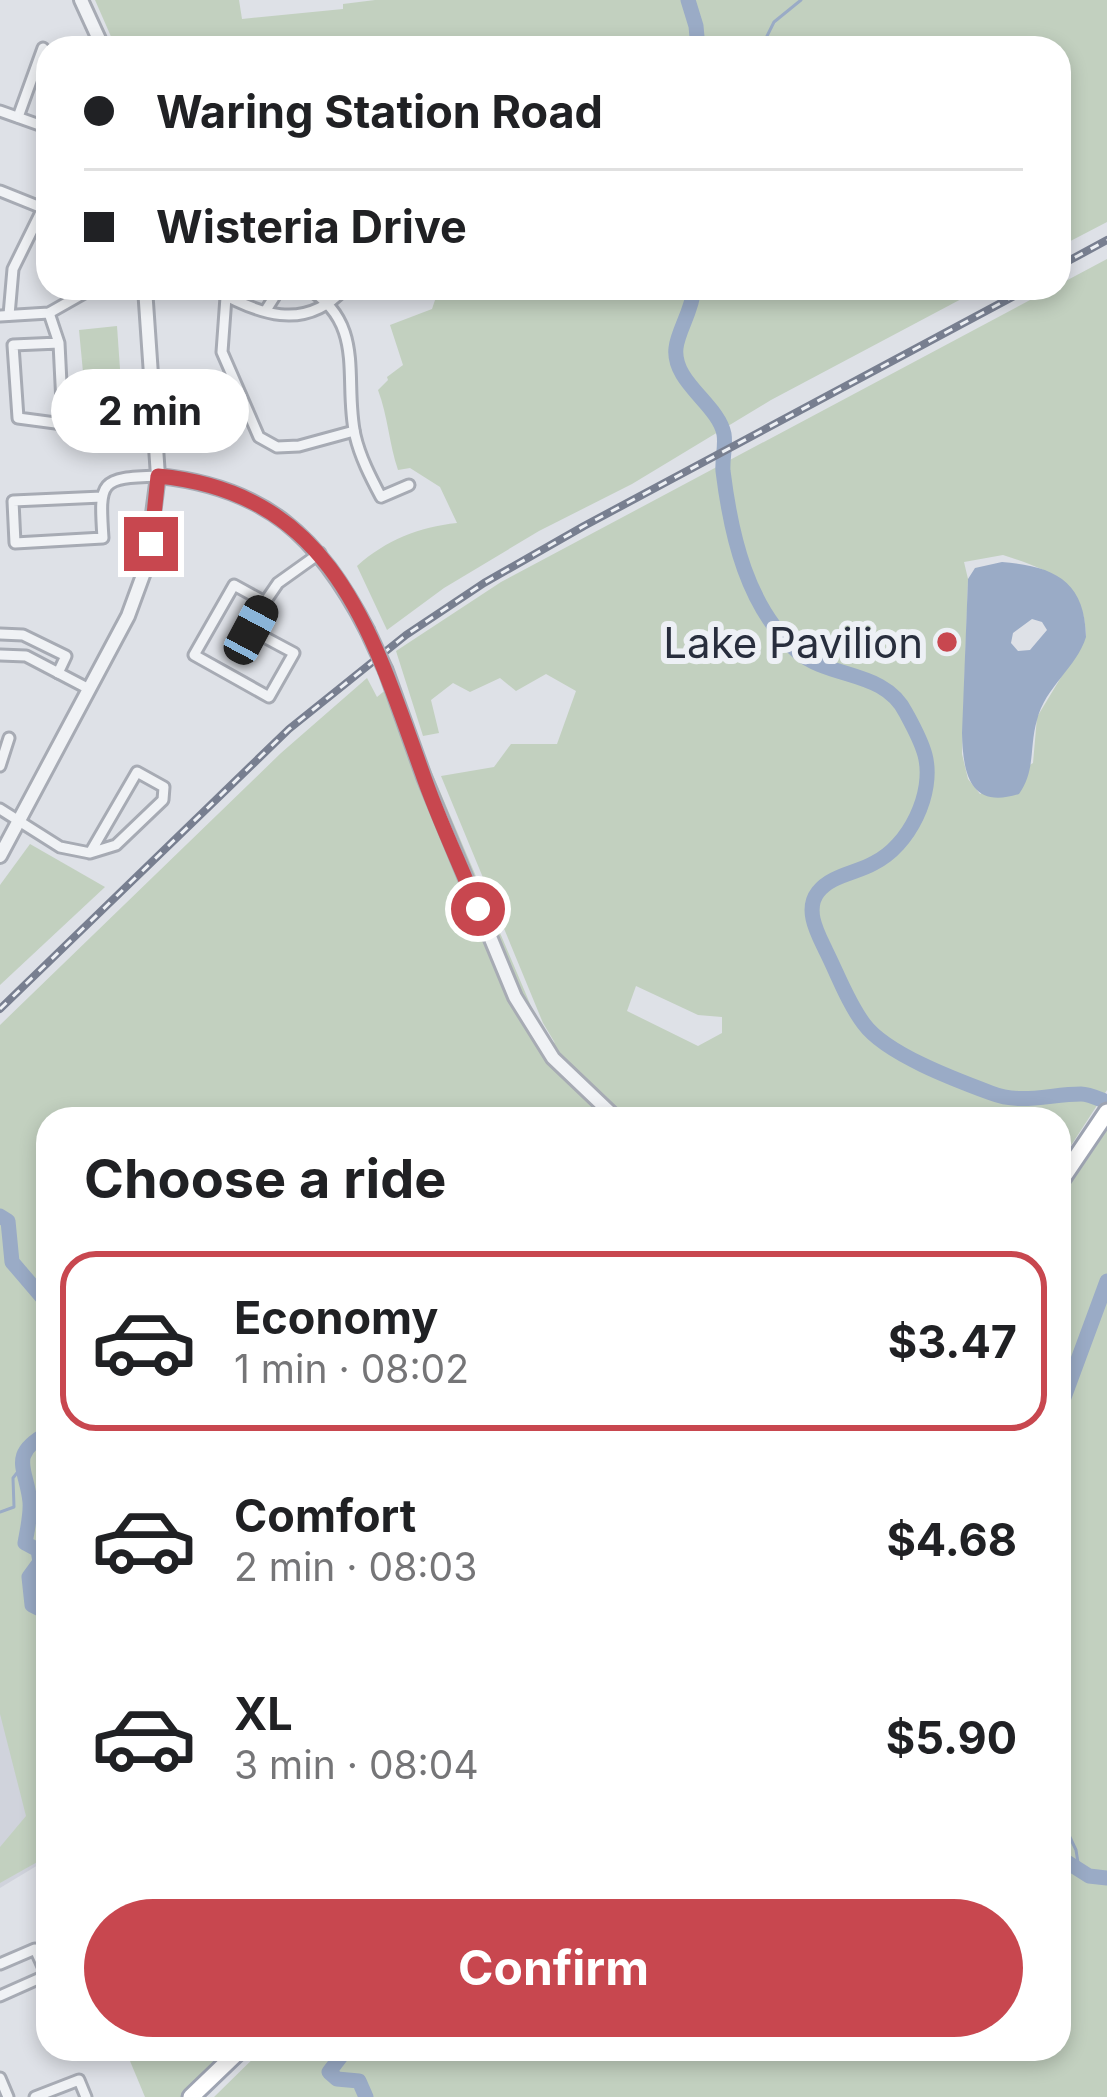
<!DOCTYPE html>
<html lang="en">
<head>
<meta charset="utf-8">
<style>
  :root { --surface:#fff; --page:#f2f2f2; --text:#202124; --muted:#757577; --line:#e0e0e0; --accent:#c8474f }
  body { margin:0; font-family:Inter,sans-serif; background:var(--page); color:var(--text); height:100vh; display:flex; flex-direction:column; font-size:45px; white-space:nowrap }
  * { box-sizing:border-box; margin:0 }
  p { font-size:39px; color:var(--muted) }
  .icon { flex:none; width:66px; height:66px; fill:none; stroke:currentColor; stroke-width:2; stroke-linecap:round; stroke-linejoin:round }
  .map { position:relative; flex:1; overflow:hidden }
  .drawer { position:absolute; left:36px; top:1107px; width:1035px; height:954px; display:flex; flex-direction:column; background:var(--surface); border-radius:36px; box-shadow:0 6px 18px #0003 }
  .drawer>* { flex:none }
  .hud { position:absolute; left:36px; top:36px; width:1035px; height:264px; border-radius:36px; box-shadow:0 6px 18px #0003; display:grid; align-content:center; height:264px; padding:0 48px; background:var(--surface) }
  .end { position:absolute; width:54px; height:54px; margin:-27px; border:15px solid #c8474f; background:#fff; box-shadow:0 0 0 6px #fff }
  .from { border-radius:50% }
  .bubble { position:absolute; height:84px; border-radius:42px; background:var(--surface); box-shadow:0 6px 18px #0003; font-size:39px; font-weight:700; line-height:84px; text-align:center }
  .car { position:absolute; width:36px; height:72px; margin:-36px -18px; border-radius:15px; box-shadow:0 0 9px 3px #0007; background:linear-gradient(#222 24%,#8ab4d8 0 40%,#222 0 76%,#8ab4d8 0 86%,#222 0) }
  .hud b { display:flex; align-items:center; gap:42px; height:114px; font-size:45px }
  .hud b+b { border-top:3px solid var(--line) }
  .hud i { width:30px; height:30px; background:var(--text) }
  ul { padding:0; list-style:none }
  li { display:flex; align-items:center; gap:36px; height:180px; margin:0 24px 18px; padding:0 24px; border:6px solid transparent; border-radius:36px }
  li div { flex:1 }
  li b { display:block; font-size:45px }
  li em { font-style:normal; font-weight:700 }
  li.on { border-color:var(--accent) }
  li>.icon { width:108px; height:108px; stroke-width:1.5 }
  h2 { padding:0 48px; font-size:54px; line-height:144px }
  .action { display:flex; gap:24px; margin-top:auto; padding:24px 48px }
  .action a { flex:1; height:138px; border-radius:72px; background:var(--accent); color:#fff; font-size:48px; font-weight:700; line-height:138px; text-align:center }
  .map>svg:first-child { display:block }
  .built { fill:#d0d3dc }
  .green { fill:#c2d0bf; fill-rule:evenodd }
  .water { fill:#9aabc6; fill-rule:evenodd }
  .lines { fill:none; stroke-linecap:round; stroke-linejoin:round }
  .stream { stroke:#9aabc6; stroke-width:3 }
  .river { stroke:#9aabc6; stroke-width:15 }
  .minor-casing { stroke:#a7abb4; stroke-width:15 }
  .tertiary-casing { stroke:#a7abb4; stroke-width:18 }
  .primary-casing { stroke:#9ea4b2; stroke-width:21 }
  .minor { stroke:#f0f2f5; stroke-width:9 }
  .tertiary { stroke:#f0f2f5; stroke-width:12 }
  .primary { stroke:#fff; stroke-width:15 }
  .rail-casing { stroke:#787f90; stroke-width:8 }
  .rail { stroke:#edf0f5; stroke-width:3; stroke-dasharray:9; stroke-linecap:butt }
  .tertiary-bridge-casing { stroke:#a7abb4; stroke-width:18; stroke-linecap:butt }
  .tertiary-bridge { stroke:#f0f2f5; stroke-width:12 }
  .route { stroke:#c8474f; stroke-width:15 }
  .poi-dot { fill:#c8474f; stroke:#edf0f5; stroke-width:4.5 }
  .labels { text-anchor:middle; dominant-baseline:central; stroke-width:12; stroke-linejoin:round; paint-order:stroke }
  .poi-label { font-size:42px; fill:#282e3d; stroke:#edf0f5; text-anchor:end }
</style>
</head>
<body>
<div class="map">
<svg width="1107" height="2097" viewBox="0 0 1107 2097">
  <rect width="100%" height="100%" fill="#dee1e7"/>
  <polygon class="built" points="0,1649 48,1789 48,1859 0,1888"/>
  <g class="green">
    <polygon points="95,0 239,0 242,19 343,9 343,4 375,0 1107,0 1107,222 1059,247 1059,48 116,48"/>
    <path d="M1107 259V1090L1059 1164V1119H48V1856L0 1883V1847L26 1816 0 1714V1025L281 753 367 678 377 697 394 683 542 1032 555 1043 543 1023 441 776 494 767 511 744H557L576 691 546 674 516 691 500 678 470 692 453 683 431 700 439 733 423 736 396 651 501 582ZM1003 555C1049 570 1085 582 1086 636L1037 717 1033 763 980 794 968 779 962 754 968 579 964 562ZM636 986 698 1015 722 1017V1033L698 1046 627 1011Z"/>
    <path d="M439 288H982L771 400 632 484 539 531 444 588 387 630 357 566C386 540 419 527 457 523L440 487 410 468 398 470C389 443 388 417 378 390L388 380 387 377 403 365 390 325 432 309Z"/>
    <polygon points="117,326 120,369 83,372 79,330"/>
    <polygon points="30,844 105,887 0,985 0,885"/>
    <polygon points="1107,1130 1107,2097 214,2097 263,2049 1059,2049 1059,1201"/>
    <polygon points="125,2049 231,2049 181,2097 145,2097"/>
  </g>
  <g class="water">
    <polygon points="121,406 122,435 91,436 90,407"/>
    <path d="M1002 562C1053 566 1085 580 1086 637 1077 667 1045 687 1037 720 1029 747 1036 770 1019 794 969 810 963 772 962 733L968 579 975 568ZM1032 619 1042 622 1047 630 1030 650 1018 651 1011 643 1013 633Z"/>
  </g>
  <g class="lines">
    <g class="stream">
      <polyline points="761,48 774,22 801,0"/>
      <polyline points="0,1512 14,1507 13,1478 20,1469"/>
      <polyline points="1059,1814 1076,1850 1079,1869"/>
    </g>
    <g class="river">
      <polyline points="688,0 696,26 698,48"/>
      <path d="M694 288C692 312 678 330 676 348 672 382 718 404 724 434 726 446 722 459 723 471 731 535 747 608 798 652 830 679 885 670 906 713 913 726 921 740 925 755 935 793 909 846 874 863 857 873 831 875 818 892 804 910 818 934 826 951 838 975 848 1003 864 1024 886 1054 956 1080 991 1093 1022 1105 1050 1094 1081 1094 1089 1094 1099 1099 1107 1102"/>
      <polyline points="0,1216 8,1221 12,1262 48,1304"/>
      <polyline points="1059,1411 1107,1281"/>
      <path d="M48 1433C7 1455 27 1469 30 1502 31 1515 27 1531 25 1543L38 1550 40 1562 29 1577 32 1605 48 1613"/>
      <polyline points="48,1694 48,1704"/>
      <polyline points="1059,1857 1089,1876 1107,1878"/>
      <polyline points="341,2049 342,2055 329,2072 337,2079 359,2081 366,2097"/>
    </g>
    <g class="minor-casing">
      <g id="minor">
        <polyline points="0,111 48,128"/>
        <polyline points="18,117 43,48"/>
        <polyline points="0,191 45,209"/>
        <path d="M212 288C257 314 305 333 345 288"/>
        <path d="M307 288C367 324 343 379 355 435 360 457 371 478 381 497L409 485"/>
        <polyline points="226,297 222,352 259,437 277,447 299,446 354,431"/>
        <polyline points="266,310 280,288"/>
        <polyline points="49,313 59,343 63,424 18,418 13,345 59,343"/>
        <polyline points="9,315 13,269 48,198"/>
        <polyline points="0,316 49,313 93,288"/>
        <path d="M102 497 13 501 15 543 103 538C99 480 100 478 158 476"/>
        <polyline points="265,602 251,630 294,653 269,697 194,655 234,585 265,602 278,583 320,553"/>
        <polyline points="0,634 23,635 66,656 58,673"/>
        <polyline points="0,655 26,656 89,689"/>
        <polyline points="0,766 9,738"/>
        <polyline points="0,809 60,847 90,853 137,772 164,787 163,800 116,845 90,853"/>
        <polyline points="0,1964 35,1949 47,1975 0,1996"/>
        <polyline points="0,2078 8,2097"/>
        <polyline points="35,2097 79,2080 86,2097"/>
      </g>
    </g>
    <g class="tertiary-casing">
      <g id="tertiary">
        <polyline points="81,0 103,48"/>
        <path d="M158 476C266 487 319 537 367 630"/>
        <polyline points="386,671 424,777 515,997 553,1058 617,1119"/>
        <polyline points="0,856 128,616 146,567 158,476 145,288"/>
      </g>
    </g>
    <g class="primary-casing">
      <g id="primary">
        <polyline points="1059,1183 1107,1112"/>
        <polyline points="191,2097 241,2049"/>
      </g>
    </g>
    <use href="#minor" class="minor"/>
    <use href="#tertiary" class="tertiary"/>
    <use href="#primary" class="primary"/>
    <g class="rail-casing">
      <g id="rail">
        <polyline points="1059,266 1107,240"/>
        <polyline points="0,1009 289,729 406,635 484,583 584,526 1029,288"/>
      </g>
    </g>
    <use href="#rail" class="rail"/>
    <g class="tertiary-bridge-casing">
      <polyline id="tertiary-bridge" points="367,630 386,671"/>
    </g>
    <use href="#tertiary-bridge" class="tertiary-bridge"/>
  </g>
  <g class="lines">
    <path class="route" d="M151 544 158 476C333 493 371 630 422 772 438 819 460 864 478 909"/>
  </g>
  <circle class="poi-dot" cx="947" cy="642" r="12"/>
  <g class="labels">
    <g class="poi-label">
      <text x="923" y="642">Lake Pavilion</text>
    </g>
  </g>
</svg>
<i class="end from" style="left:478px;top:909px"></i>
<i class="end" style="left:151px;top:544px"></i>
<div class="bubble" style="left:51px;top:369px;width:198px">2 min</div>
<i class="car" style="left:251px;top:630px;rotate:28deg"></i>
<div class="hud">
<b><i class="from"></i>Waring Station Road</b>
<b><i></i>Wisteria Drive</b>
</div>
<section class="drawer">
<h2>Choose a ride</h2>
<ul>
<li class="on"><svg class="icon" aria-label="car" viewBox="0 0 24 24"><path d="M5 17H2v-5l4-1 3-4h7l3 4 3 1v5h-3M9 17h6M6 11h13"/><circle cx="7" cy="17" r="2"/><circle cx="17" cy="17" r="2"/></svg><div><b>Economy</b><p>1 min · 08:02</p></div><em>$3.47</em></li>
<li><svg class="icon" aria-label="car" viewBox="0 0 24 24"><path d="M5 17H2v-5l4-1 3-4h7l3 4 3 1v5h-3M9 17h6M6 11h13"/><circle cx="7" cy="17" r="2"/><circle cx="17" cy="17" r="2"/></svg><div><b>Comfort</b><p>2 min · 08:03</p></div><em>$4.68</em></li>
<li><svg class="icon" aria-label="car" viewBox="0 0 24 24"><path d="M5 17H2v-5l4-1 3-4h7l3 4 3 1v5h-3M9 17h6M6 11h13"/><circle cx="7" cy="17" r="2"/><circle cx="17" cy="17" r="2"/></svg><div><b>XL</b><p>3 min · 08:04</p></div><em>$5.90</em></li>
</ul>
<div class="action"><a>Confirm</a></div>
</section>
</div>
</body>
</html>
